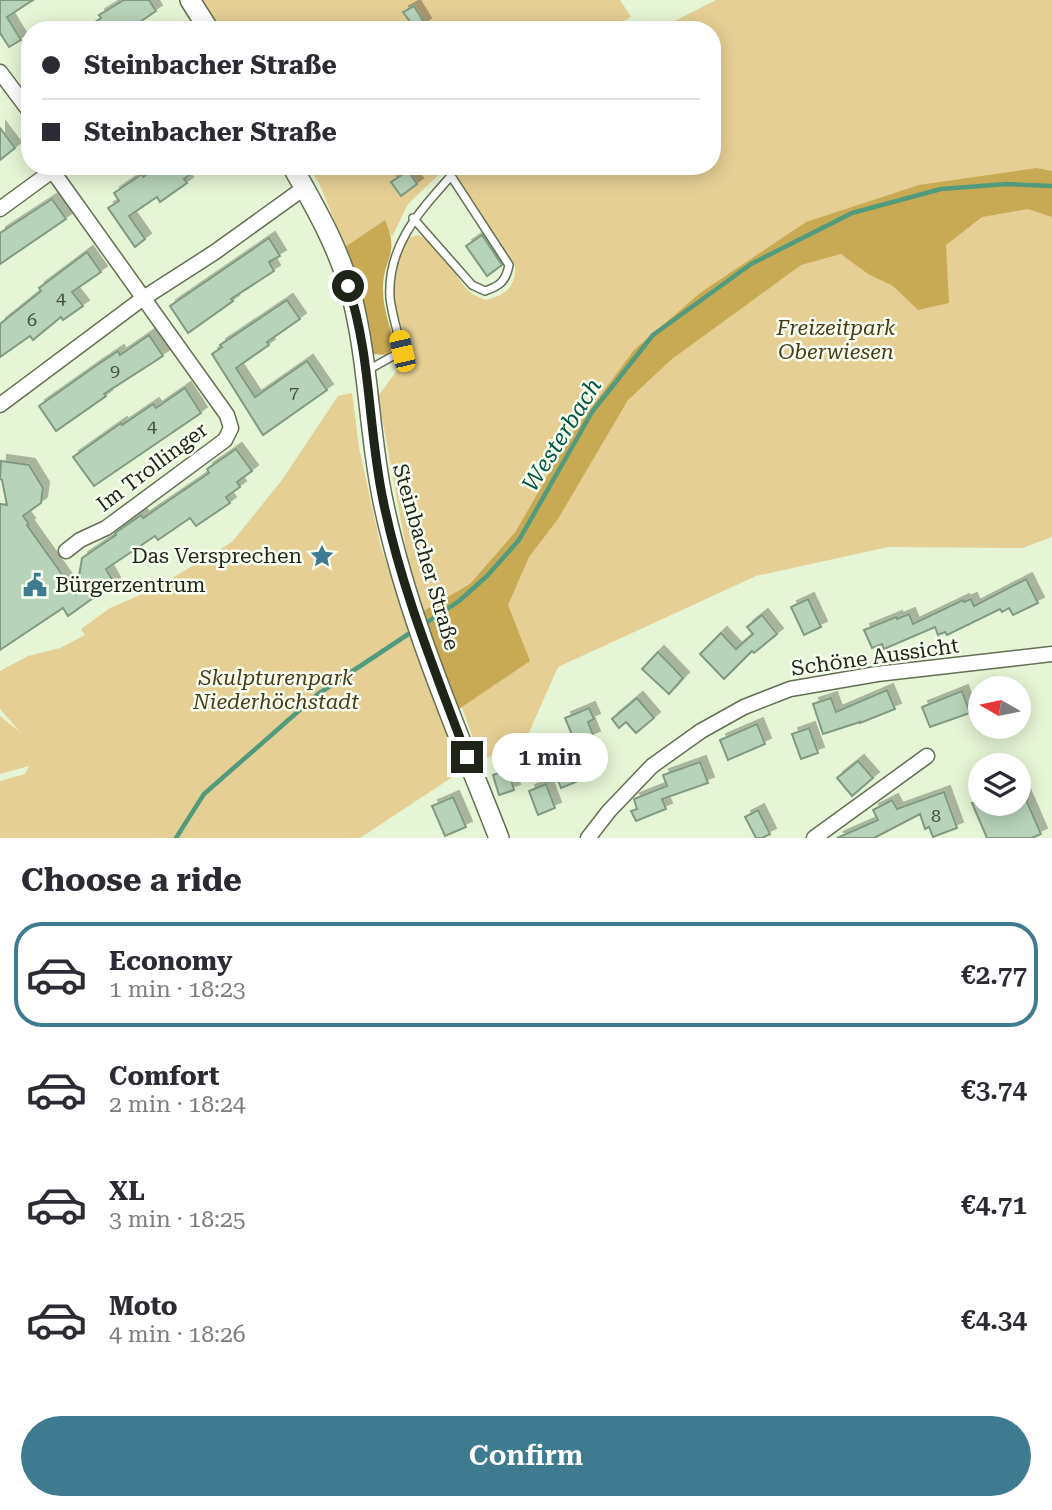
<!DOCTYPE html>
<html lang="en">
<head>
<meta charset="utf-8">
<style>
  :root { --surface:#fff; --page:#f7f7f7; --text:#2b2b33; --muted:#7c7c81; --line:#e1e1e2; --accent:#3e7b91 }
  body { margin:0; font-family:"Roboto Serif",serif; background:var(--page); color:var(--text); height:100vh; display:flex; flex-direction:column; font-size:26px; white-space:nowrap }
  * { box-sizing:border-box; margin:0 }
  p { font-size:23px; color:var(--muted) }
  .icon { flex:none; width:38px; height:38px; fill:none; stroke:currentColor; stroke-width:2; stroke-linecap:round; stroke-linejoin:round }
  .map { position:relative; height:838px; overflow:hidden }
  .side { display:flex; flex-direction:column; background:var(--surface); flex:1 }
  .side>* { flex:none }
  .guide { position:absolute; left:21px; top:21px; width:700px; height:154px; border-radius:28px; box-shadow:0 4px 18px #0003; display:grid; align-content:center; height:154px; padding:0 21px; background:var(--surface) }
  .needle { width:46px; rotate:279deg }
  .buttons { position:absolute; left:968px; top:676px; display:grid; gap:14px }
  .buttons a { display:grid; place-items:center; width:63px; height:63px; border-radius:50%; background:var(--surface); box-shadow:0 4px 18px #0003; font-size:35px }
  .end { position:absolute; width:32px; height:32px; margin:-16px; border:9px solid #1e2418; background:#fff; box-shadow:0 0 0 4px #fff }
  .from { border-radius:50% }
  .bubble { position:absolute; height:49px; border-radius:24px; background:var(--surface); box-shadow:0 4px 18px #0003; font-size:23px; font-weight:600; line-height:49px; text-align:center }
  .car { position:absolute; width:21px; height:42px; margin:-21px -10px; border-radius:9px; box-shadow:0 0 5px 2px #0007; background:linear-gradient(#f5c518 24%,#345 0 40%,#f5c518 0 76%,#345 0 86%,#f5c518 0) }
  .guide b { display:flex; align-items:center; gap:24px; height:66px; font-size:26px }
  .guide b+b { border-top:2px solid var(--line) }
  .guide i { width:18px; height:18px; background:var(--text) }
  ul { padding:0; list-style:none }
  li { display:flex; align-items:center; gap:21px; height:105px; margin:0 14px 10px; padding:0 7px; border:4px solid transparent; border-radius:28px }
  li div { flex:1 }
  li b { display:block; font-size:26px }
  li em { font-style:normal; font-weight:600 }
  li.selected { border-color:var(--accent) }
  li>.icon { width:63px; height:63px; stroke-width:1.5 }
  h2 { padding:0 21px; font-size:32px; line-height:84px }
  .button { display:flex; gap:14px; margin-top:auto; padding:14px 21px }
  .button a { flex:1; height:80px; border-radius:42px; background:var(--accent); color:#fff; font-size:28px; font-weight:600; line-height:80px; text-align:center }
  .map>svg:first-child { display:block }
  .green { fill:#e5cf94 }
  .forest { fill:#c9aa54 }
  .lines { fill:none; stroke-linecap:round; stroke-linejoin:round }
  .stream { stroke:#519a7c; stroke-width:4.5 }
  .building { fill:#b7d3b9; stroke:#809a82; stroke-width:2; filter:url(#shadow) }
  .service-casing { stroke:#637054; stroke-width:10 }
  .minor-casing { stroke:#637054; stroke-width:17 }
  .secondary-casing { stroke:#637054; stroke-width:22 }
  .service { stroke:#fff; stroke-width:7 }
  .minor { stroke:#fff; stroke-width:14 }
  .secondary { stroke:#fff; stroke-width:19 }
  .route { stroke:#1e2418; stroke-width:9 }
  .labels { text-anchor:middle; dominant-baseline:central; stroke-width:5; stroke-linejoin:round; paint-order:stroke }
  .number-label { font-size:18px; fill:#445040 }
  .park-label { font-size:21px; font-style:italic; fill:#483b16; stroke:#f8fff2 }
  .street-label { font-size:21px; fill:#1e2418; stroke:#f8fff2 }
  .poi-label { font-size:21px; fill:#1e2418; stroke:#f8fff2; text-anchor:end }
  .water-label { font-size:23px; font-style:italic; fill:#005840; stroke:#f8fff2 }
</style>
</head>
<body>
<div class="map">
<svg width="1052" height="838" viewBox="0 0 1052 838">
  <defs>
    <filter id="shadow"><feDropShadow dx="6" dy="-6" stdDeviation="0" flood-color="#0004"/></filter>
  </defs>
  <rect width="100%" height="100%" fill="#e6f5d5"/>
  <g class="green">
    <polygon points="198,0 620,0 631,17 606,30 218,30"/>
    <path d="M716 0H1052V537L1022 548 888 547 756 576 558 667 526 739 481 761 448 668 414 592 378 396 410 353 393 300 397 264 408 238 418 235C442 245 450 270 466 288 470 294 479 297 485 300 505 296 516 287 515 266L456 176 466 166H712V30H657Z"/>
    <polygon points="308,166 448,166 408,204 392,237 384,221 345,247 319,183"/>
    <polygon points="352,393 359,448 381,547 401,606 417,641 463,770 360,838 0,838 0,781 25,774 29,766 0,774 0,716 21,733 0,709 0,671 28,656 60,648 85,635 81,629 110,608 154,589 232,542 282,480 338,396"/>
  </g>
  <g class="forest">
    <polygon points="1037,168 1052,171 1052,217 1028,209 982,217 946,245 949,303 918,310 893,286 868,274 841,254 801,265 672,359 628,400 558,519 529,557 508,605 530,661 456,711 420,613 470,584 516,531 571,435 634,350 700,293 806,222 919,185"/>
    <path d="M385 220C401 256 382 258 383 291 383 309 391 328 395 346L387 355 372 354 361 301 345 247Z"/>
  </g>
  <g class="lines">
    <g class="stream">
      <polyline points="423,625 459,601 487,576 519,540 592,412 653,335 751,264 852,213 941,189 1007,184 1052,186"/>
      <polyline points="176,838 204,794 318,694 413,631"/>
    </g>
  </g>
  <g class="building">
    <polygon points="0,0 33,0 7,17 21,40 9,47 0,33"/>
    <polygon points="124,0 149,0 156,11 128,30 99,30 95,22 101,18 99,15"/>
    <polygon points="414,6 425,24 416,30 403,12"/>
    <polygon points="0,128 15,148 0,160"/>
    <polygon points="160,166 202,166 184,179 187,183 160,202 157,197 129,216 145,239 135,247 108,208 119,201 114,193 142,174 143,177"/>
    <polygon points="408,171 417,184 401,196 391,182"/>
    <polygon points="52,199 66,219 0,264 0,233"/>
    <polygon points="482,235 502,265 487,276 466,246"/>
    <polygon points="269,238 280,256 269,262 274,271 231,299 233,301 188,333 170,306"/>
    <polygon points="87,252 101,272 72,292 83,306 63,320 61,317 33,340 30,336 0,357 0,324 41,291 39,288"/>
    <polygon points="287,300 300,319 267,342 269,345 236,368 255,397 307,361 327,390 263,435 212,354 222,347 220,345"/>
    <polygon points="149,335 163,356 104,394 106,396 56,431 39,406 97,365 118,351 120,355"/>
    <polygon points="185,388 201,413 94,486 73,457 121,423 122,425 153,404 156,408"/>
    <polygon points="236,449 252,471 237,482 240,487 226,497 230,503 196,526 190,518 158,540 155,536 106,569 114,583 68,616 63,608 0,650 0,504 7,505 2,480 0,479 1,461 29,465 43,488 41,503 23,516 29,524 27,525 76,594 82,558 116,535 115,533 134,520 141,515 143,518 209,473 207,469"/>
    <polygon points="1026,579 1038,603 1013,615 1009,608 1002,612 1000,609 947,635 945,632 938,635 935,627 884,649 882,644 872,648 864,630 896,617 897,619 909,614 913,624 963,600 964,602 971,599 974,606"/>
    <polygon points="808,599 821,627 804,635 791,607"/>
    <polygon points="762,615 777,634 754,653 752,651 724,679 700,654 721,633 736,649 753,634 747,627"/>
    <polygon points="658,652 683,678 669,694 642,669"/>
    <polygon points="887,690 895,709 860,723 860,722 823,734 813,704 831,698 836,712"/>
    <polygon points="962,691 970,713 930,727 922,707"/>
    <polygon points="637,698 654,718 636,733 626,722 619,728 612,719"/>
    <polygon points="589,708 594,719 588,722 594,737 576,744 565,718"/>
    <polygon points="757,724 765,744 728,760 720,740"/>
    <polygon points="809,728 818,753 801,759 792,734"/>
    <polygon points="567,756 576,782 561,788 551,762"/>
    <polygon points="858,761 873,778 852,796 837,778"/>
    <polygon points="700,762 708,783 662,799 666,809 636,821 631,811 637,809 634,799 667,786 663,775"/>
    <polygon points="508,770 514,790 499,795 493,775"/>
    <polygon points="1018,781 1041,834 1032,838 987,838 972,803 1018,803"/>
    <polygon points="546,784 555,808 538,815 529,791"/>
    <polygon points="944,792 957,828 933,837 929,827 925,829 920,814 874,838 837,838 878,820 873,810 892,800 897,809"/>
    <polygon points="453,797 466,827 445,836 432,806"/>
    <polygon points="758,810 770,834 762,838 756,838 745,817"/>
  </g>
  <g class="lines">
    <g class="service-casing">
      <path id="service" d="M368 370 402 351C398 333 392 315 390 298 387 246 419 212 451 176L509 265C506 281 500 286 485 291L472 285 413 218"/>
    </g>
    <g class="minor-casing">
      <g id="minor">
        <polyline points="0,72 30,112"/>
        <polyline points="49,166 227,415 231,428 225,440 106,528 80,540 66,551"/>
        <polyline points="0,209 52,171"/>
        <polyline points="0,405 142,299 215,252 304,188"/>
        <polyline points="588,838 609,811 652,766 701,731 744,707 790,689 877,674 1052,654"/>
        <polyline points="814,838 927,756"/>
      </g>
    </g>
    <g class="secondary-casing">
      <g id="secondary">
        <polyline points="190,0 209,30"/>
        <path d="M292 166C317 210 341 252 353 301 369 367 369 435 383 501 407 617 456 728 499 838"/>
      </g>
    </g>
    <use href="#service" class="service"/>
    <use href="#minor" class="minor"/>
    <use href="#secondary" class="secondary"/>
  </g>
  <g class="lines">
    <path class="route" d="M348 286C371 355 368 429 383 500 401 589 436 673 467 757"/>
  </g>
  <defs>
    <g id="sight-bare" transform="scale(1.89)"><path d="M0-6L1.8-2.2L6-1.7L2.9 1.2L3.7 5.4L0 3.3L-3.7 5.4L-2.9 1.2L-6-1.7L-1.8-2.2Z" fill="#3e7b91" stroke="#f8fff2" stroke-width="2.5" paint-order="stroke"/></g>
    <g id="civic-bare" transform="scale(1.89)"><path d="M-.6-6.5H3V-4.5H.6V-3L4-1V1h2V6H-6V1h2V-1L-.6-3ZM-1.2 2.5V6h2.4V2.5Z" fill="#3e7b91" stroke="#f8fff2" stroke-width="2.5" paint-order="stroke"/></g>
  </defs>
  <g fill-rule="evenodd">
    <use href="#sight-bare" x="322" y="556"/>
    <use href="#civic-bare" x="35" y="585"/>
  </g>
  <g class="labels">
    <g class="number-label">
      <text x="61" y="297">4</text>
      <text x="32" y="319">6</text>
      <text x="115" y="370">9</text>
      <text x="294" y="392">7</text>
      <text x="152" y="425">4</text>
      <text x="936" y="815">8</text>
    </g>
    <g class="park-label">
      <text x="836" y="328">Freizeitpark<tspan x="836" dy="24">Oberwiesen</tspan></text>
      <text x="276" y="678">Skulpturenpark<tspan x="276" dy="24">Niederhöchstadt</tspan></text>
    </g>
    <g class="street-label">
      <text transform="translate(152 467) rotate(-37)">Im Trollinger</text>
      <text transform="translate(426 557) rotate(74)">Steinbacher Straße</text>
      <text transform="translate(875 657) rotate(-8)">Schöne Aussicht</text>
    </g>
    <g class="poi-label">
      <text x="302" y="556">Das Versprechen</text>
      <text x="55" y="585" text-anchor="start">Bürgerzentrum</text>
    </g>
    <g class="water-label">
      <text transform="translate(562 435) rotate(-58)">Westerbach</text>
    </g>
  </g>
</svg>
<div class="buttons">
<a><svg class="needle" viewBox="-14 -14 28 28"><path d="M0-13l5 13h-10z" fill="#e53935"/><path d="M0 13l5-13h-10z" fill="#7c7c81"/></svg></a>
<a><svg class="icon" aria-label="layers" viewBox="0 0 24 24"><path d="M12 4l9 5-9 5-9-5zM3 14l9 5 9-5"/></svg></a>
</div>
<i class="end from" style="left:348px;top:286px"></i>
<i class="end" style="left:467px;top:757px"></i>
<div class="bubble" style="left:492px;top:733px;width:116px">1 min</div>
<i class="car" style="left:402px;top:351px;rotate:347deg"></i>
<div class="guide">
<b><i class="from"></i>Steinbacher Straße</b>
<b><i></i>Steinbacher Straße</b>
</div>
</div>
<section class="side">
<h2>Choose a ride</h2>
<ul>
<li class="selected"><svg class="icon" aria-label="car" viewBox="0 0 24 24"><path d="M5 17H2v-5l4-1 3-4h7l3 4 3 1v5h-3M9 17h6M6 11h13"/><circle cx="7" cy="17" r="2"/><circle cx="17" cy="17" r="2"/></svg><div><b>Economy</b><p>1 min · 18:23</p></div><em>€2.77</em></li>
<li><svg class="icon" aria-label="car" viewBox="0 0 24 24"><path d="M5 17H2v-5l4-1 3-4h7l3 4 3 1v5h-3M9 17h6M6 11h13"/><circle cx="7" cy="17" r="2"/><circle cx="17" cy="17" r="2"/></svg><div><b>Comfort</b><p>2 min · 18:24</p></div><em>€3.74</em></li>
<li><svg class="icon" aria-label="car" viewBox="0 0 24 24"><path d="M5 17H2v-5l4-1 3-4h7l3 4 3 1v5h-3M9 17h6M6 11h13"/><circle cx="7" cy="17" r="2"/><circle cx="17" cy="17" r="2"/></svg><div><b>XL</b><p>3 min · 18:25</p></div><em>€4.71</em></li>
<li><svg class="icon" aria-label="car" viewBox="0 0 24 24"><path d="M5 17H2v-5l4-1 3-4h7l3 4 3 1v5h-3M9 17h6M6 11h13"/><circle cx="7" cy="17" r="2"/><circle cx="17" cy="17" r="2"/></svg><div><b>Moto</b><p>4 min · 18:26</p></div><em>€4.34</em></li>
</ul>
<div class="button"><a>Confirm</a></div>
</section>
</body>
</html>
